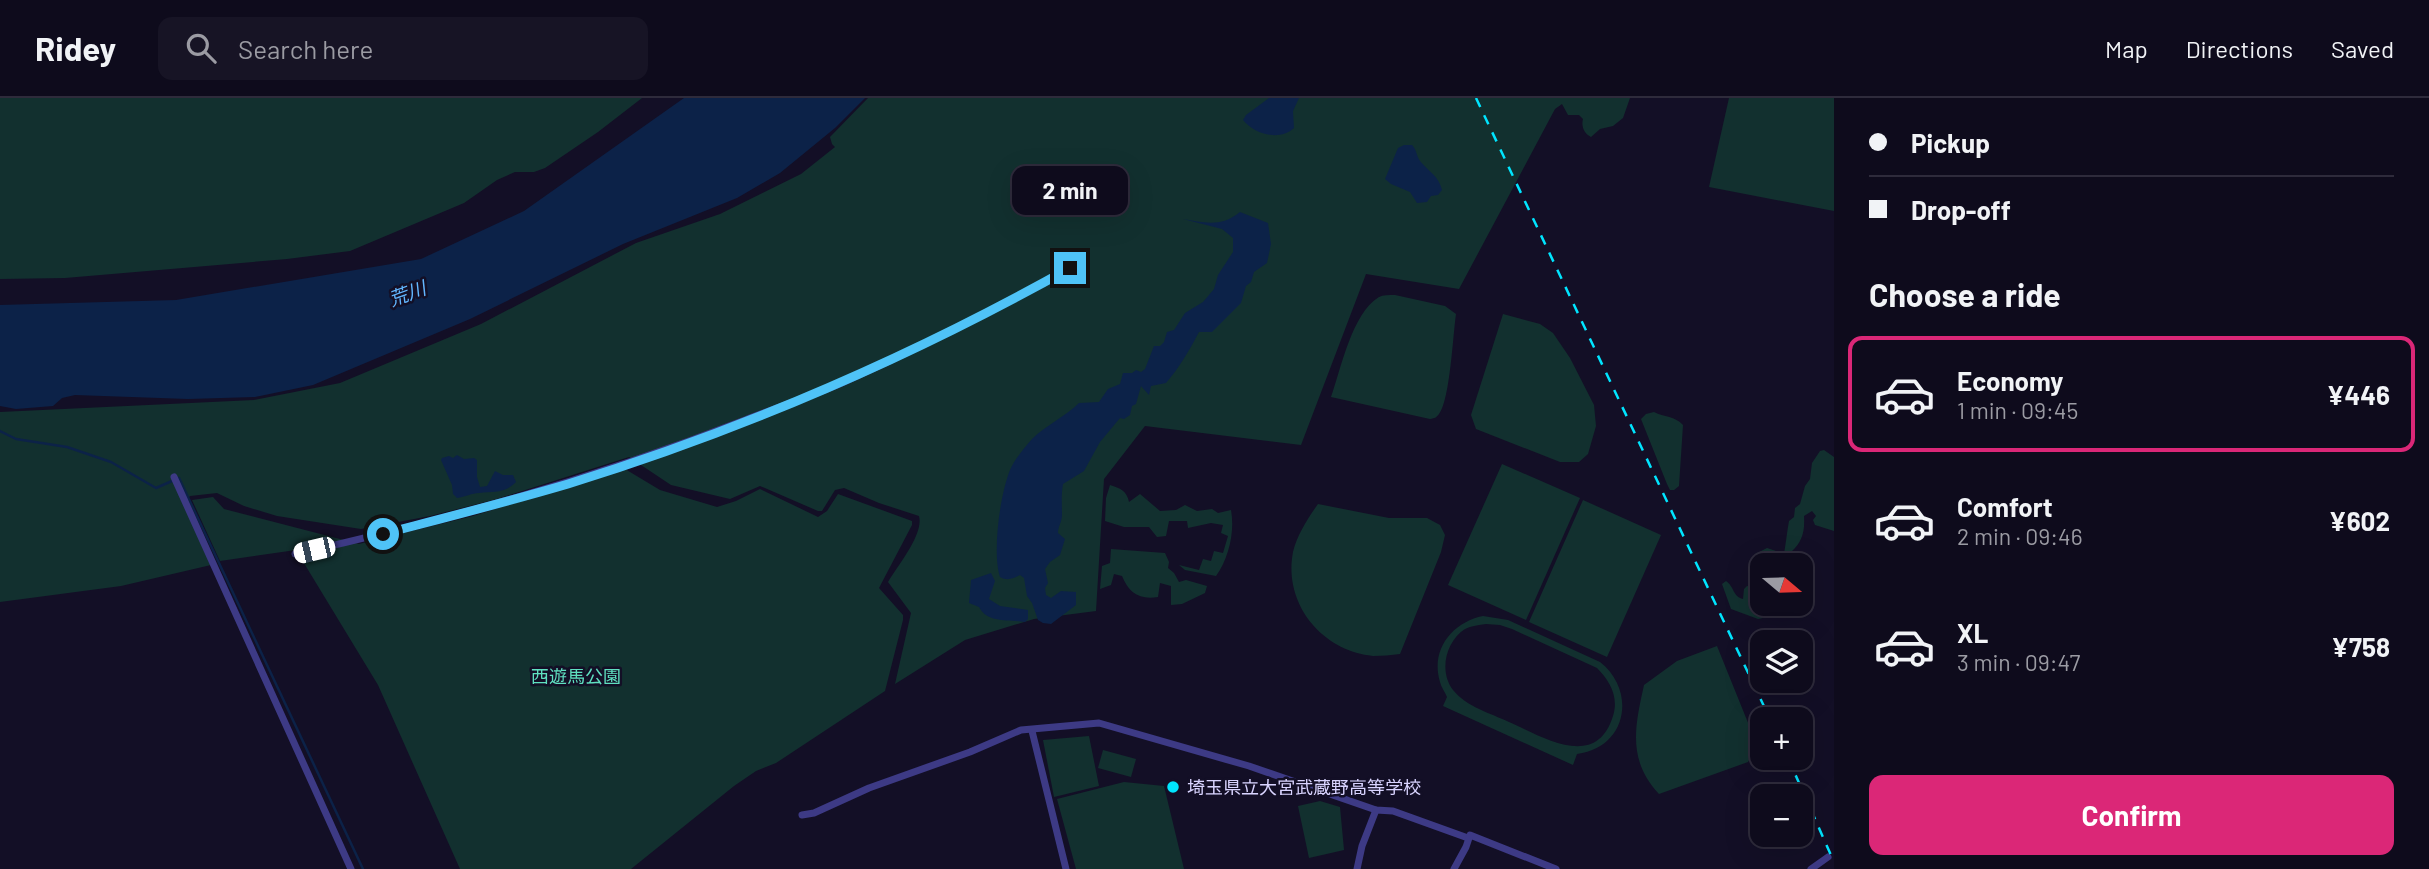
<!DOCTYPE html>
<html lang="en">
<head>
<meta charset="utf-8">
<style>
  :root { --surface:#0e0b1c; --page:#171425; --text:#f1f3f6; --muted:#9b9ba3; --line:#2e2b3b; --accent:#db2777 }
  body { margin:0; font-family:Barlow,"Noto Sans JP",sans-serif; background:var(--page); color:var(--text); height:100vh; display:flex; flex-direction:column; font-size:26px; white-space:nowrap }
  * { box-sizing:border-box; margin:0 }
  p { font-size:23px; color:var(--muted) }
  .icon { flex:none; width:38px; height:38px; fill:none; stroke:currentColor; stroke-width:2; stroke-linecap:round; stroke-linejoin:round }
  .map { position:relative; flex:1; overflow:hidden }
  .side { display:flex; flex-direction:column; background:var(--surface); width:595px }
  .side>* { flex:none }
  .top-card { display:grid; align-content:center; height:154px; padding:0 35px; background:var(--surface) }
  .needle { width:46px; rotate:109deg }
  .fabs { position:absolute; left:1750px; top:455px; display:grid; gap:14px }
  .fabs a { display:grid; place-items:center; width:63px; height:63px; border-radius:14px; background:var(--surface); box-shadow:0 7px 28px #0002,0 0 0 2px var(--line); font-size:35px }
  .end { position:absolute; width:32px; height:32px; margin:-16px; border:9px solid #4fc3f7; background:#111; box-shadow:0 0 0 4px #111 }
  .from { border-radius:50% }
  .bubble { position:absolute; height:49px; border-radius:14px; background:var(--surface); box-shadow:0 7px 28px #0002,0 0 0 2px var(--line); font-size:23px; font-weight:700; line-height:49px; text-align:center }
  .car { position:absolute; width:21px; height:42px; margin:-21px -10px; border-radius:9px; box-shadow:0 0 5px 2px #0007; background:linear-gradient(#fff 24%,#345 0 40%,#fff 0 76%,#345 0 86%,#fff 0) }
  .top-card b { display:flex; align-items:center; gap:24px; height:66px; font-size:26px }
  .top-card b+b { border-top:2px solid var(--line) }
  .top-card i { width:18px; height:18px; background:var(--text) }
  ul { padding:0; list-style:none }
  li { display:flex; align-items:center; gap:21px; height:116px; margin:0 14px 10px; padding:0 21px; border:4px solid transparent; border-radius:14px }
  li div { flex:1 }
  li b { display:block; font-size:26px }
  li em { font-style:normal; font-weight:700 }
  li.on { border-color:var(--accent) }
  li>.icon { width:63px; height:63px; stroke-width:1.5 }
  h2 { padding:0 35px; font-size:32px; line-height:84px }
  .primary-button { display:flex; gap:14px; margin-top:auto; padding:14px 35px }
  .primary-button a { flex:1; height:80px; border-radius:14px; background:var(--accent); color:#fff; font-size:28px; font-weight:700; line-height:80px; text-align:center }
  header { display:flex; align-items:center; gap:42px; box-sizing:border-box; height:98px; padding:0 35px; background:var(--surface); border-bottom:2px solid var(--line) }
  header strong { font-size:33px }
  nav { display:flex; gap:38px; margin-inline-start:auto; font-size:24px }
  .search { width:490px; height:63px; background:var(--page); display:flex; align-items:center; gap:18px; box-sizing:border-box; padding:0 24px; border-radius:14px; color:var(--muted); font-size:26px }
  main { display:flex; flex:1; min-height:0 }
  .map>svg:first-child { display:block }
  .green { fill:#12302f; fill-rule:evenodd }
  .water { fill:#0c2248 }
  .lines { fill:none; stroke-linecap:round; stroke-linejoin:round }
  .stream { stroke:#0c2248; stroke-width:2.5 }
  .street { stroke:#3d3a85; stroke-width:7 }
  .rail { stroke:#00e5ff; stroke-width:2.5; stroke-dasharray:10 9; stroke-linecap:butt }
  .route { stroke:#4fc3f7; stroke-width:9 }
  .poi-dot { fill:#00e5ff; stroke:#130f26; stroke-width:2.5 }
  .labels { text-anchor:middle; dominant-baseline:central; stroke-width:5; stroke-linejoin:round; paint-order:stroke }
  .park-label { font-size:18px; fill:#5fe0c0; stroke:#130f26 }
  .poi-label { font-size:18px; fill:#d9d4ff; stroke:#130f26; text-anchor:start }
  .water-label { font-size:19px; font-style:italic; fill:#62b6ff; stroke:#130f26 }
</style>
</head>
<body>
<header>
<strong>Ridey</strong>
<div class="search"><svg class="icon" aria-label="search" viewBox="0 0 24 24"><circle cx="10" cy="10" r="6"/><path d="M15 15l6 6"/></svg>Search here</div>
<nav><a>Map</a><a>Directions</a><a>Saved</a></nav>
</header>
<main>
<div class="map">
<svg width="1834" height="771" viewBox="0 0 1834 771">
  <rect width="100%" height="100%" fill="#130f26"/>
  <g class="green">
    <polygon points="0,0 642,0 598,34 545,70 534,74 515,74 497,82 464,105 350,153 287,161 65,180 0,181"/>
    <path d="M868 0H1630L1623 20 1613 28 1600 31 1591 39C1584 36 1581 28 1583 21L1579 17H1568L1562 6 1555 11 1459 191 1366 176 1301 347 1145 328 1104 381 1096 513 1034 521 965 542 895 586 911 515 888 484C898 467 924 436 919 418L879 405 844 390 835 392 822 413H818L760 388 730 401 671 387 629 359 497 401 430 418 361 431 277 418 244 408 217 395 190 398 184 406 211 467 121 488 0 504V314L254 302 340 285 481 226 636 145 720 116 801 76 835 49 832 46 830 39Z"/>
    <polygon points="1729,0 1834,0 1834,113 1709,89"/>
    <path d="M1395 197 1445 208 1456 216C1453 236 1450 302 1439 316 1436 320 1435 320 1430 321L1331 299C1341 271 1352 215 1379 199 1383 197 1389 197 1395 197Z"/>
    <polygon points="1503,216 1540,226 1553,235 1570,260 1594,307 1596,328 1588,356 1579,364 1560,364 1476,331 1471,317"/>
    <path d="M1654 314C1664 319 1675 318 1683 327L1679 388 1674 392H1670L1667 386 1641 321 1646 316Z"/>
    <path d="M1824 352 1834 359V433L1815 427 1813 422 1816 418 1812 413 1804 418C1805 434 1802 444 1791 454V458L1796 462 1795 467H1762V506L1772 507 1763 520 1758 521 1731 511 1722 486 1726 483C1734 488 1733 499 1743 501L1744 491 1747 488 1753 489C1757 477 1760 475 1753 464L1755 456 1767 450 1776 453 1781 458 1784 456C1786 444 1787 434 1789 423L1794 419 1795 410 1800 406 1805 388 1810 381 1812 365 1820 353Z"/>
    <polygon points="1502,366 1580,400 1526,522 1448,487"/>
    <polygon points="625,371 660,392 717,409 736,403 760,391 818,419 827,413 838,396 912,423 912,427 879,490 903,517 903,522 885,593 776,665 756,673 734,688 631,771 460,771 378,587 296,452 220,463 192,402 213,399 224,411 359,446 473,418"/>
    <path d="M1110 387C1120 390 1127 393 1129 404L1140 396 1160 413 1176 412 1185 407 1197 413 1212 411 1218 415 1231 412C1235 433 1229 460 1216 478L1185 472 1179 467 1199 472 1203 461 1211 463 1214 453 1223 455 1228 438 1221 435 1223 427 1211 425 1188 430 1187 423H1169L1166 438 1157 439 1149 429H1124L1105 423 1106 400Z"/>
    <polygon points="1583,402 1661,437 1607,559 1529,524"/>
    <path d="M1318 406 1389 420H1427L1440 427 1445 437 1441 454 1400 556C1391 557 1382 558 1373 558 1322 553 1283 506 1293 454 1297 437 1308 420 1318 406Z"/>
    <path d="M1111 451 1165 455 1169 464 1168 470 1174 475 1179 484 1186 482 1207 488 1205 495 1182 506 1171 507V488L1160 485 1158 499C1139 502 1129 495 1122 478L1114 476 1111 487 1100 491 1102 468 1110 465Z"/>
    <path d="M1483 518 1508 522 1600 564C1637 593 1627 650 1577 656L1573 667 1443 608 1447 599C1445 594 1441 589 1440 584 1430 551 1453 524 1483 518ZM1486 526 1500 527 1512 531 1597 570C1610 583 1619 599 1613 618 1596 673 1543 639 1509 624 1490 615 1467 609 1453 592 1439 574 1445 544 1465 531 1471 528 1479 527 1486 526Z"/>
    <path d="M1717 548 1757 647 1748 664 1659 696C1627 662 1635 628 1644 587L1677 563Z"/>
    <polygon points="1089,638 1099,688 1054,699 1043,642"/>
    <polygon points="1103,652 1136,661 1131,679 1098,670"/>
    <polygon points="1124,684 1164,688 1184,771 1076,771 1057,701"/>
    <polygon points="1320,703 1340,709 1344,752 1309,760 1298,708"/>
  </g>
  <g class="water">
    <polygon points="684,0 865,0 835,30 780,75 737,100 623,146 470,221 313,287 255,299 188,301 75,297 62,300 53,308 16,311 0,308 0,207 176,202 421,161 524,113"/>
    <path d="M1269 0H1299L1293 13 1294 30C1280 43 1255 37 1243 22L1246 17Z"/>
    <path d="M1404 47H1412C1417 52 1416 57 1420 63 1428 73 1439 78 1442 92L1438 97 1431 98 1427 104 1417 105 1410 94 1391 86 1385 81 1398 50Z"/>
    <path d="M1240 114 1268 125 1271 146 1267 165 1254 174 1251 184 1246 188 1241 205 1212 234H1199C1189 253 1179 270 1166 285L1151 288 1149 297 1141 288 1136 306 1132 308 1130 317 1124 321 1120 320 1100 344 1084 373 1063 386C1061 397 1062 406 1062 417 1062 424 1058 428 1058 435L1065 441 1060 457 1050 464 1045 471 1048 485 1045 490 1046 497 1051 500 1061 493 1076 494V507L1051 526 1043 525 1038 522 1032 505 1027 498 1024 480 1020 477C1013 481 1007 483 1000 479 992 454 1000 397 1010 372 1015 361 1024 350 1032 341 1046 327 1065 319 1079 305L1099 304 1108 291 1120 286 1123 275H1132L1136 272 1141 274 1145 271 1154 248H1160L1164 244 1167 234 1174 232 1185 215 1203 204 1214 191 1218 177 1233 154V140L1222 131 1183 121C1205 125 1222 129 1240 114Z"/>
    <path d="M457 357 464 361 474 360 477 362V379L480 389 487 388 495 373 503 377H513L516 384C504 396 494 393 479 395 472 395 465 399 457 400L453 396 452 387 441 362 442 360 449 358 453 360Z"/>
    <path d="M991 475 995 483 989 501 1000 508 1028 512V521L1025 524C1009 521 988 526 979 509L969 505 971 482Z"/>
  </g>
  <g class="lines">
    <polyline class="stream" points="0,333 16,341 67,349 111,364 156,390 179,380 363,771"/>
    <g class="street">
      <polyline points="174,379 351,771"/>
      <path d="M295 456C449 422 598 379 745 322 778 309 812 298 844 284 921 249 997 211 1070 170"/>
      <polyline points="1032,633 1066,771"/>
      <polyline points="802,717 814,715 869,690 970,654 1021,632 1099,625 1249,668 1376,712 1393,713 1468,740"/>
      <polyline points="1357,771 1362,748 1376,712"/>
      <polyline points="1454,771 1466,749 1470,737 1556,771"/>
      <polyline points="1811,771 1828,759"/>
    </g>
    <g class="rail">
      <polyline points="1476,0 1770,621"/>
      <polyline points="1788,660 1834,764"/>
    </g>
  </g>
  <g class="lines">
    <path class="route" d="M383 436C444 420 507 404 568 386 742 332 911 259 1070 170"/>
  </g>
  <circle class="poi-dot" cx="1173" cy="689" r="7"/>
  <g class="labels">
    <g class="park-label">
      <text x="576" y="578">西遊馬公園</text>
    </g>
    <g class="poi-label">
      <text x="1187" y="689">埼玉県立大宮武蔵野高等学校</text>
    </g>
    <g class="water-label">
      <text transform="translate(407 195) rotate(-20)">荒川</text>
    </g>
  </g>
</svg>
<div class="fabs">
<a><svg class="needle" viewBox="-14 -14 28 28"><path d="M0-13l5 13h-10z" fill="#e53935"/><path d="M0 13l5-13h-10z" fill="#9b9ba3"/></svg></a>
<a><svg class="icon" aria-label="layers" viewBox="0 0 24 24"><path d="M12 4l9 5-9 5-9-5zM3 14l9 5 9-5"/></svg></a>
<a>+</a>
<a>−</a>
</div>
<i class="end from" style="left:383px;top:436px"></i>
<i class="end" style="left:1070px;top:170px"></i>
<div class="bubble" style="left:1012px;top:68px;width:116px">2 min</div>
<i class="car" style="left:314px;top:452px;rotate:257deg"></i>
</div>
<section class="side">
<div class="top-card">
<b><i class="from"></i>Pickup</b>
<b><i></i>Drop-off</b>
</div>
<h2>Choose a ride</h2>
<ul>
<li class="on"><svg class="icon" aria-label="car" viewBox="0 0 24 24"><path d="M5 17H2v-5l4-1 3-4h7l3 4 3 1v5h-3M9 17h6M6 11h13"/><circle cx="7" cy="17" r="2"/><circle cx="17" cy="17" r="2"/></svg><div><b>Economy</b><p>1 min · 09:45</p></div><em>¥446</em></li>
<li><svg class="icon" aria-label="car" viewBox="0 0 24 24"><path d="M5 17H2v-5l4-1 3-4h7l3 4 3 1v5h-3M9 17h6M6 11h13"/><circle cx="7" cy="17" r="2"/><circle cx="17" cy="17" r="2"/></svg><div><b>Comfort</b><p>2 min · 09:46</p></div><em>¥602</em></li>
<li><svg class="icon" aria-label="car" viewBox="0 0 24 24"><path d="M5 17H2v-5l4-1 3-4h7l3 4 3 1v5h-3M9 17h6M6 11h13"/><circle cx="7" cy="17" r="2"/><circle cx="17" cy="17" r="2"/></svg><div><b>XL</b><p>3 min · 09:47</p></div><em>¥758</em></li>
</ul>
<div class="primary-button"><a>Confirm</a></div>
</section>
</main>
</body>
</html>
